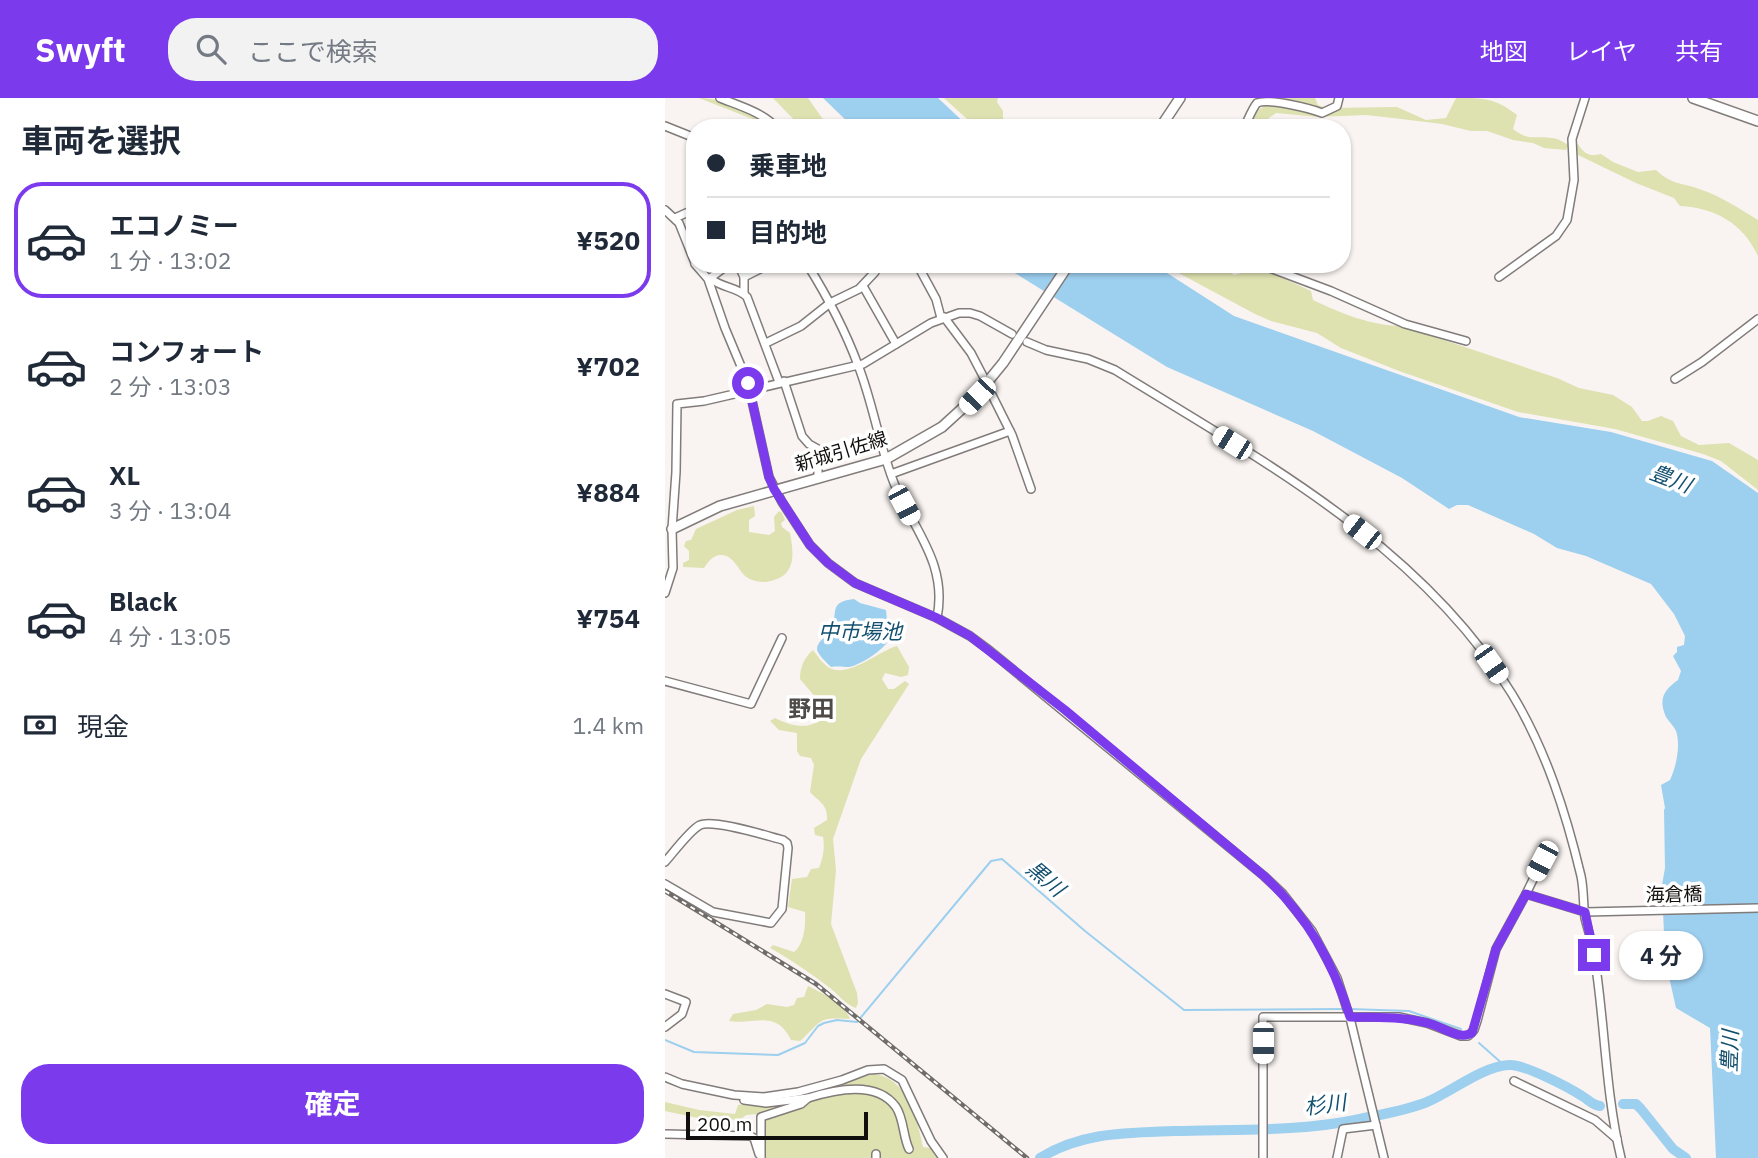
<!DOCTYPE html>
<html lang="ja">
<head>
<meta charset="utf-8">
<style>
  :root { --surface:#fff; --page:#f2f2f3; --text:#1f2937; --muted:#747a83; --line:#e0e1e3; --accent:#7c3aed }
  body { margin:0; font-family:"IBM Plex Sans","Noto Sans JP",sans-serif; background:var(--page); color:var(--text); height:100vh; display:flex; flex-direction:column; font-size:26px; white-space:nowrap }
  * { box-sizing:border-box; margin:0 }
  p { font-size:23px; color:var(--muted) }
  .icon { flex:none; width:38px; height:38px; fill:none; stroke:currentColor; stroke-width:2; stroke-linecap:round; stroke-linejoin:round }
  .map { position:relative; flex:1; overflow:hidden }
  .sheet { display:flex; flex-direction:column; background:var(--surface); width:665px }
  .sheet>* { flex:none }
  .guide { position:absolute; left:21px; top:21px; width:665px; height:154px; border-radius:28px; box-shadow:0 2px 5px #0004; display:grid; align-content:center; height:154px; padding:0 21px; background:var(--surface) }
  .scale { position:absolute; left:21px; bottom:18px; width:182px; box-sizing:border-box; padding-left:7px; border:4px solid #110f0e; border-top:0; font-size:19px; line-height:24px; white-space:nowrap; color:#110f0e; -webkit-text-stroke:5px #fff; paint-order:stroke }
  .end { position:absolute; width:32px; height:32px; margin:-16px; border:9px solid #7c3aed; background:#fff; box-shadow:0 0 0 4px #fff }
  .from { border-radius:50% }
  .bubble { position:absolute; height:49px; border-radius:24px; background:var(--surface); box-shadow:0 2px 5px #0004; font-size:23px; font-weight:700; line-height:49px; text-align:center }
  .car { position:absolute; width:21px; height:42px; margin:-21px -10px; border-radius:9px; box-shadow:0 0 5px 2px #0007; background:linear-gradient(#fff 24%,#345 0 40%,#fff 0 76%,#345 0 86%,#fff 0) }
  .guide b { display:flex; align-items:center; gap:24px; height:66px; font-size:26px }
  .guide b+b { border-top:2px solid var(--line) }
  .guide i { width:18px; height:18px; background:var(--text) }
  ul { padding:0; list-style:none }
  li { display:flex; align-items:center; gap:21px; height:116px; margin:0 14px 10px; padding:0 7px; border:4px solid transparent; border-radius:28px }
  li div { flex:1 }
  li b { display:block; font-size:26px }
  li em { font-style:normal; font-weight:700 }
  li.active { border-color:var(--accent) }
  li>.icon { width:63px; height:63px; stroke-width:1.5 }
  h2 { padding:0 21px; font-size:32px; line-height:84px }
  .pay { display:flex; align-items:center; gap:18px; height:77px; padding:0 21px; font-size:26px }
  .pay p { margin-inline-start:auto }
  .cta { display:flex; gap:14px; margin-top:auto; padding:14px 21px }
  .cta a { flex:1; height:80px; border-radius:28px; background:var(--accent); color:#fff; font-size:28px; font-weight:700; line-height:80px; text-align:center }
  header { display:flex; align-items:center; gap:42px; box-sizing:border-box; height:98px; padding:0 35px; background:var(--accent); color:#fff }
  header strong { font-size:33px }
  nav { display:flex; gap:38px; margin-inline-start:auto; font-size:24px }
  .search { width:490px; height:63px; background:var(--page); display:flex; align-items:center; gap:18px; box-sizing:border-box; padding:0 24px; border-radius:28px; color:var(--muted); font-size:26px }
  main { display:flex; flex:1; min-height:0 }
  .map>svg:first-child { display:block }
  .green { fill:#dee1b0 }
  .water { fill:#9dcfef }
  .lines { fill:none; stroke-linecap:round; stroke-linejoin:round }
  .stream { stroke:#9dcfef; stroke-width:2 }
  .river { stroke:#9dcfef; stroke-width:10 }
  .minor-casing { stroke:#817c7a; stroke-width:10 }
  .major-casing { stroke:#817c7a; stroke-width:12 }
  .minor { stroke:#fff; stroke-width:7 }
  .major { stroke:#fff; stroke-width:9 }
  .rail-casing { stroke:#6f6c6a; stroke-width:4.5 }
  .rail { stroke:#fff; stroke-width:2; stroke-dasharray:5; stroke-linecap:butt }
  .route { stroke:#7c3aed; stroke-width:9 }
  .labels { text-anchor:middle; dominant-baseline:central; stroke-width:7; stroke-linejoin:round; paint-order:stroke }
  .street-label { font-size:19px; fill:#110f0e; stroke:#fff }
  .water-label { font-size:21px; font-style:italic; fill:#13506f; stroke:#fff }
  .quarter-label { font-size:23px; font-weight:bold; fill:#4e4a48; stroke:#fff }
</style>
</head>
<body>
<header>
<strong>Swyft</strong>
<div class="search"><svg class="icon" aria-label="search" viewBox="0 0 24 24"><circle cx="10" cy="10" r="6"/><path d="M15 15l6 6"/></svg>ここで検索</div>
<nav><a>地図</a><a>レイヤ</a><a>共有</a></nav>
</header>
<main>
<section class="sheet">
<h2>車両を選択</h2>
<ul>
<li class="active"><svg class="icon" aria-label="car" viewBox="0 0 24 24"><path d="M5 17H2v-5l4-1 3-4h7l3 4 3 1v5h-3M9 17h6M6 11h13"/><circle cx="7" cy="17" r="2"/><circle cx="17" cy="17" r="2"/></svg><div><b>エコノミー</b><p>1 分 · 13:02</p></div><em>¥520</em></li>
<li><svg class="icon" aria-label="car" viewBox="0 0 24 24"><path d="M5 17H2v-5l4-1 3-4h7l3 4 3 1v5h-3M9 17h6M6 11h13"/><circle cx="7" cy="17" r="2"/><circle cx="17" cy="17" r="2"/></svg><div><b>コンフォート</b><p>2 分 · 13:03</p></div><em>¥702</em></li>
<li><svg class="icon" aria-label="car" viewBox="0 0 24 24"><path d="M5 17H2v-5l4-1 3-4h7l3 4 3 1v5h-3M9 17h6M6 11h13"/><circle cx="7" cy="17" r="2"/><circle cx="17" cy="17" r="2"/></svg><div><b>XL</b><p>3 分 · 13:04</p></div><em>¥884</em></li>
<li><svg class="icon" aria-label="car" viewBox="0 0 24 24"><path d="M5 17H2v-5l4-1 3-4h7l3 4 3 1v5h-3M9 17h6M6 11h13"/><circle cx="7" cy="17" r="2"/><circle cx="17" cy="17" r="2"/></svg><div><b>Black</b><p>4 分 · 13:05</p></div><em>¥754</em></li>
</ul>
<div class="pay"><svg class="icon" aria-label="cash" viewBox="0 0 24 24"><path d="M3 7h18v10H3z"/><circle cx="12" cy="12" r="2"/></svg>現金<p>1.4 km</p></div>
<div class="cta"><a>確定</a></div>
</section>
<div class="map">
<svg width="1093" height="1060" viewBox="0 0 1093 1060">
  <rect width="100%" height="100%" fill="#f9f4f1"/>
  <g class="green">
    <path d="M34 0C57 0 91 12 106 30H91L90 22Z"/>
    <polygon points="108,0 143,0 164,30 136,29"/>
    <polygon points="279,0 333,0 332,4 338,13 338,30 312,30"/>
    <path d="M614 0H650L653 7 662 10 732 9 761 22 781 20 791 0C820 0 830 0 852 17L848 31C865 44 870 37 887 40 893 40 899 45 904 47L901 52 879 50 868 45 848 42 822 33H806L777 26 728 20 701 17 653 19 611 15 604 20 601 30H583L593 12Z"/>
    <path d="M913 46C919 56 925 59 936 56L948 64 973 74 991 72C1008 88 1017 84 1037 92 1057 99 1075 111 1093 122V158C1078 125 1050 110 1015 108L1009 100 971 85 911 56 910 47Z"/>
    <path d="M497 166H553L569 177 580 174 585 168 594 169 646 193 648 202C675 215 707 228 737 228L892 280 914 290 948 297 967 309 977 323H983L996 318 1008 323 1016 338 1034 347 1064 345 1093 362V392L1056 363 1038 356 950 331 853 314 734 273 676 250 652 235 606 223 590 216Z"/>
    <path d="M89 408 90 418 84 422V434L104 437 110 433 109 419 114 413 117 415 120 422 116 425 117 429 125 435C129 457 131 477 106 483 97 485 88 484 80 478 72 470 69 458 56 457 48 457 43 464 39 470L18 469V465L24 462V453L19 448 21 443 26 442 31 431 72 412Z"/>
    <path d="M232 548 244 569 243 577 236 579 220 575 217 581 223 591H229L240 583 244 586 196 661 168 741 171 772 166 826 192 895 193 905 191 910C181 907 173 896 165 890 145 875 127 862 105 850L108 847 129 854C139 846 141 827 140 814L123 809 127 781 142 779 146 771 154 770C158 760 160 750 158 739L150 737 149 730 162 722C163 706 154 704 145 694L149 667 146 660 135 658 132 653V635L114 632 105 623 110 620C122 626 139 632 152 624V601L135 581C135 569 139 560 148 552 152 557 157 565 163 569 182 582 215 552 232 548Z"/>
    <path d="M143 888C157 895 180 906 185 921 152 919 159 921 135 943L126 942C111 911 90 927 64 923L68 916 91 912 102 906 122 909 129 907 132 900 139 899Z"/>
    <path d="M208 976C242 979 252 1020 258 1049L265 1050 272 1060H100L99 1021 93 1016 81 1017 75 1022 63 1021 57 1018 33 1020 0 1013V1004L34 1012 70 1016 73 1007 144 995Z"/>
  </g>
  <g class="water">
    <polygon points="158,0 273,0 305,30 189,30"/>
    <path d="M335 166H488L569 218 854 319 946 334 1047 363 1093 395V1060H1051L1045 930 1011 910 1000 861 997 787 1000 770 999 712 1000 710 996 687 1005 682C1011 669 1016 648 1011 633 1009 628 1004 624 1001 619 993 601 999 592 1013 582L1016 573 1008 558 1012 554V549L1019 547 1020 538 1009 516 986 486 921 458 892 450 869 436 803 407H792L784 411 737 380 648 333 502 269Z"/>
    <path d="M189 501 195 505 221 512 224 542C218 552 196 567 184 569 179 569 172 568 166 569 162 565 152 556 152 551 152 543 162 539 165 533 175 517 161 504 189 501Z"/>
  </g>
  <g class="lines">
    <g class="stream">
      <polyline points="685,911 744,913 796,931"/>
      <polyline points="0,942 29,954 113,957 140,945 153,928 159,925 172,922 192,924 326,763 337,761 420,833 519,912 679,911"/>
      <polyline points="814,945 840,968"/>
    </g>
    <g class="river">
      <polyline points="958,1006 971,1006 976,1011 1008,1051 1021,1060"/>
      <path d="M375 1060C417 1034 461 1035 509 1033 569 1031 636 1034 695 1021 718 1016 740 1013 762 1004 786 994 818 968 844 967 859 966 903 989 917 998 924 1002 927 1007 935 1008"/>
    </g>
    <g class="minor-casing">
      <g id="minor">
        <path d="M55 0C75 8 97 14 112 30"/>
        <polyline points="0,28 30,40"/>
        <path d="M579 30C583 22 587 11 592 5 603 0 644 10 657 15L672 8 674 0"/>
        <polyline points="0,112 14,125 30,165"/>
        <polyline points="10,120 30,111"/>
        <polyline points="30,166 43,181 60,230 83,285 104,379 117,404 145,447 163,465 190,485 272,520 305,538 324,552 599,778 618,796 647,833 672,880 685,920 719,1060"/>
        <polyline points="73,166 79,179 79,195"/>
        <path d="M142 166C162 198 180 232 193 267 208 305 214 347 229 385 248 431 283 465 272 520"/>
        <polyline points="252,166 271,201 276,220"/>
        <polyline points="594,166 666,193 740,226 801,243"/>
        <polyline points="146,172 157,166"/>
        <polyline points="79,179 105,166"/>
        <polyline points="834,179 891,138 902,122 909,82 907,41 920,0"/>
        <path d="M45 180C56 190 73 189 82 199L114 284"/>
        <polyline points="44,181 64,166"/>
        <polyline points="198,188 231,246"/>
        <polyline points="279,219 306,255 318,278"/>
        <path d="M362 244 381 252 423 261 450 272C594 361 756 447 847 596 881 652 901 715 916 778 919 792 918 806 920 820 923 832 927 844 929 856 940 923 940 993 956 1060"/>
        <polyline points="101,245 136,228 165,205 194,191 210,174"/>
        <polyline points="1010,281 1037,264 1093,221"/>
        <polyline points="119,283 137,338 144,346 153,351 153,380"/>
        <polyline points="326,295 347,337 366,391"/>
        <polyline points="226,376 345,333"/>
        <polyline points="0,495 8,470 7,431 11,374 12,306 39,303 198,266 266,225 294,215 305,215 315,218 347,236"/>
        <polyline points="0,583 86,606 117,540"/>
        <path d="M0 764C8 755 25 732 35 727 49 721 102 738 118 742L122 745 123 750 117 811 106 825 48 814 0 786"/>
        <polyline points="861,796 877,763"/>
        <polyline points="0,896 21,904 17,916 0,929"/>
        <polyline points="0,979 17,986 69,997 99,999 133,994 177,982 203,972 219,971 237,982 266,1043 278,1060"/>
        <polyline points="849,983 930,1022 952,1041"/>
        <path d="M143 1000C168 992 212 982 231 1009 239 1021 238 1039 244 1051"/>
        <polyline points="79,1002 101,1005 143,1000 136,1006 96,1019 96,1060"/>
        <polyline points="0,1036 85,1038 89,1040 94,1056"/>
        <polyline points="211,1060 211,1056"/>
        <polyline points="598,1060 598,919 734,919 762,925 796,938 803,938 809,932 812,923 831,851 861,796 920,814 1093,810"/>
        <polyline points="672,1060 678,1031 711,1027"/>
      </g>
    </g>
    <g class="major-casing">
      <g id="major">
        <polyline points="1028,0 1093,23"/>
        <polyline points="495,30 515,0"/>
        <polyline points="7,431 55,408 221,361 277,329 311,298 338,265 404,166"/>
      </g>
    </g>
    <use href="#minor" class="minor"/>
    <use href="#major" class="major"/>
    <g class="rail-casing">
      <polyline id="rail" points="0,793 151,886 362,1060"/>
    </g>
    <use href="#rail" class="rail"/>
  </g>
  <g class="lines">
    <path class="route" d="M83 285 104 379 109 391 145 447 163 465 190 485 272 520 305 538 400 612 599 778C642 818 668 864 685 919 713 920 739 918 766 926 780 930 794 942 807 935L831 851 861 796 920 814 929 857"/>
  </g>
  <g class="labels">
    <g class="street-label">
      <text transform="translate(176 353) rotate(-17)">新城引佐線</text>
      <text transform="translate(1009 796) rotate(-1)">海倉橋</text>
    </g>
    <g class="water-label">
      <text transform="translate(1006 380) rotate(21)">豊川</text>
      <text x="195" y="533">中市場池</text>
      <text transform="translate(381 780) rotate(40)">黒川</text>
      <text transform="translate(1064 953) rotate(-88)">豊川</text>
      <text transform="translate(660 1006) rotate(-7)">杉川</text>
    </g>
    <g class="quarter-label">
      <text x="146" y="610">野田</text>
    </g>
  </g>
</svg>
<div class="scale">200 m</div>
<i class="end from" style="left:83px;top:285px"></i>
<i class="end" style="left:929px;top:857px"></i>
<div class="bubble" style="left:954px;top:833px;width:84px">4 分</div>
<i class="car" style="left:312px;top:298px;rotate:224deg"></i>
<i class="car" style="left:567px;top:345px;rotate:302deg"></i>
<i class="car" style="left:239px;top:407px;rotate:152deg"></i>
<i class="car" style="left:697px;top:434px;rotate:308deg"></i>
<i class="car" style="left:826px;top:566px;rotate:145deg"></i>
<i class="car" style="left:877px;top:763px;rotate:208deg"></i>
<i class="car" style="left:598px;top:945px;rotate:180deg"></i>
<div class="guide">
<b><i class="from"></i>乗車地</b>
<b><i></i>目的地</b>
</div>
</div>
</main>
</body>
</html>
